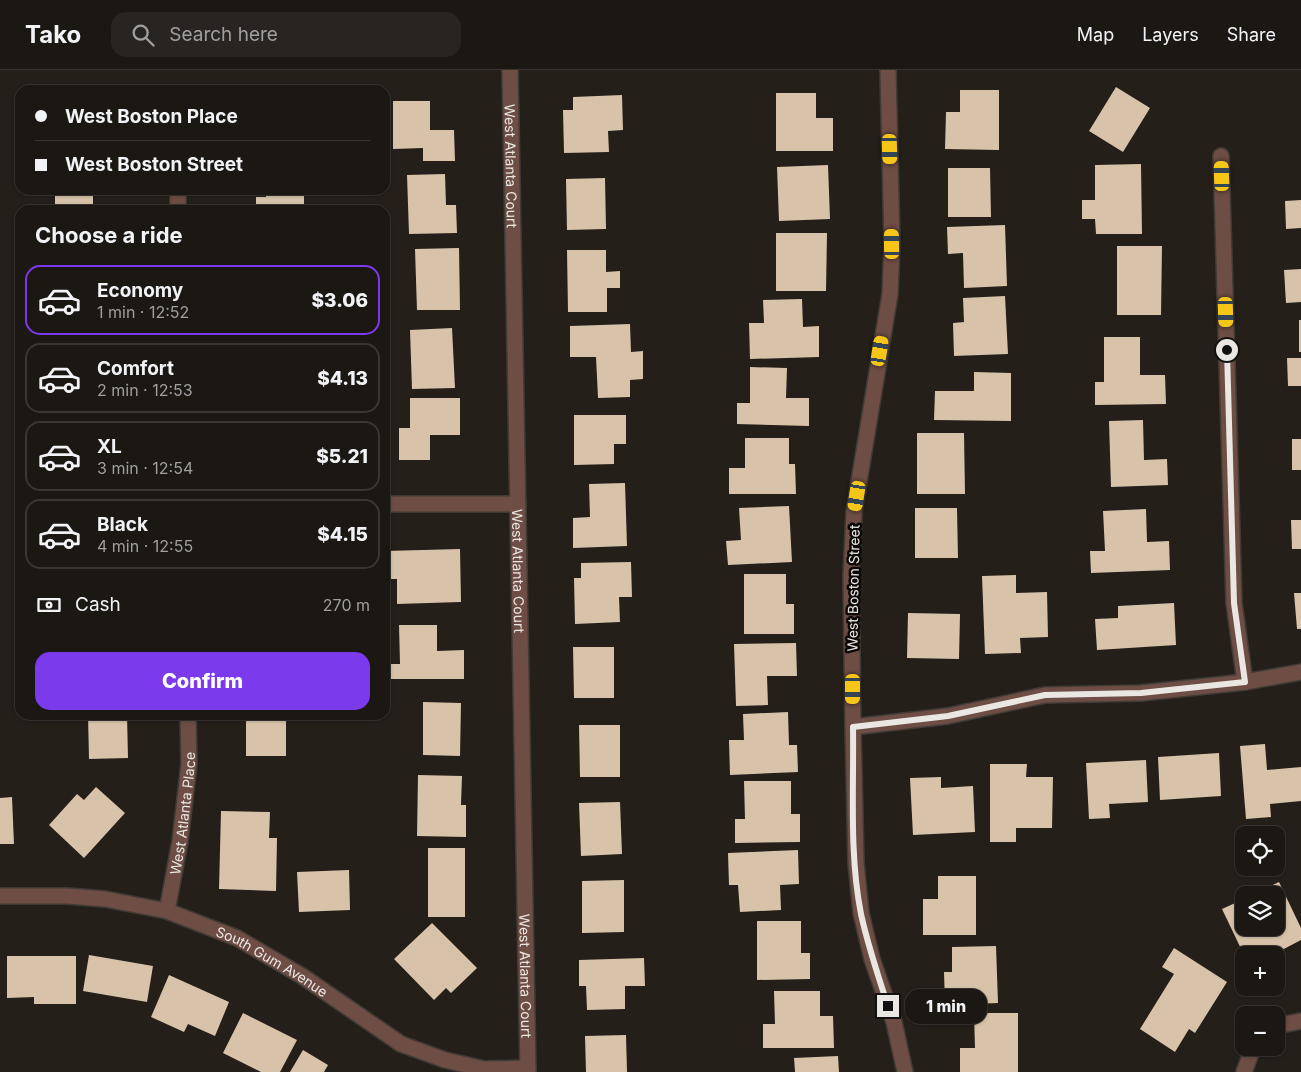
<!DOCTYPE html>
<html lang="en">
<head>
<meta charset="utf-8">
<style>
  :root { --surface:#1b1713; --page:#282421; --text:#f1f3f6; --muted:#a09fa0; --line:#393633; --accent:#7c3aed }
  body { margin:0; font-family:Inter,sans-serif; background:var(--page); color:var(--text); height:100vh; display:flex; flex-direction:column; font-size:19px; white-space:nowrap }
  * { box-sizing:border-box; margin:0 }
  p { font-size:16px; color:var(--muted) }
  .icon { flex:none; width:28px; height:28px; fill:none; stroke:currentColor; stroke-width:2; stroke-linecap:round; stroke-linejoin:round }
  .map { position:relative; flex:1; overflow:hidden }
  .panel { position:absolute; left:15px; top:135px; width:375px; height:515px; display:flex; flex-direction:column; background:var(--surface); border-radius:15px; box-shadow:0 1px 4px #0004,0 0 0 1px var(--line) }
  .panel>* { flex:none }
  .banner { position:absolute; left:15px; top:15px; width:375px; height:110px; border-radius:15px; box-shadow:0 1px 4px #0004,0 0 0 1px var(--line); display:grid; align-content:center; height:110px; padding:0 20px; background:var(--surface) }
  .controls { position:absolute; left:1235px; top:756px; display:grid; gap:10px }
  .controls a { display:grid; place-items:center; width:50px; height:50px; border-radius:10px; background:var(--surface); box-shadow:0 1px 4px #0004,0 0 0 1px var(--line); font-size:25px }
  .end { position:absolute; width:22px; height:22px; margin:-11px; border:6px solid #eae6e2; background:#111; box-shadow:0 0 0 2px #111 }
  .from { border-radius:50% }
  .bubble { position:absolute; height:35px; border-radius:15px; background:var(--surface); box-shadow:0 1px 4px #0004,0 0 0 1px var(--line); font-size:16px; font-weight:800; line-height:35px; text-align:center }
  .car { position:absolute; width:15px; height:30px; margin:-15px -8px; border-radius:6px; box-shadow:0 0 4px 1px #0007; background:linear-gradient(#f5c518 24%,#345 0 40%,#f5c518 0 76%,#345 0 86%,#f5c518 0) }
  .banner b { display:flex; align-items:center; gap:18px; height:48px; font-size:19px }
  .banner b+b { border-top:1px solid var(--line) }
  .banner i { width:12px; height:12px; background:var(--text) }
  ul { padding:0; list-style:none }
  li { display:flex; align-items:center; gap:15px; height:70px; margin:0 10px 8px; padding:0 10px; border:2px solid var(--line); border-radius:15px }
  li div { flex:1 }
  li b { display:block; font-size:19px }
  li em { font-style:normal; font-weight:800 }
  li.current { border-color:var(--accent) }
  li>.icon { width:45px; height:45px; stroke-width:1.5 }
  h2 { padding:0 20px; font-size:22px; line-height:60px }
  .pay { display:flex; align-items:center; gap:12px; height:55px; padding:0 20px; font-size:19px }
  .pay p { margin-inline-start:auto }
  .primary-button { display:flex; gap:10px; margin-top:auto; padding:10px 20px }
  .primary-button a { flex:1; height:58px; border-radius:15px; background:var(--accent); color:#fff; font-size:20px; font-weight:800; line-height:58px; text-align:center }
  header { display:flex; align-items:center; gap:30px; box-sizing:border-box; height:70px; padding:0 25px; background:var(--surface); border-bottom:1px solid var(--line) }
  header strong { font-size:24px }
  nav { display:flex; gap:28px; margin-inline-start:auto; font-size:18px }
  .search { width:350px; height:45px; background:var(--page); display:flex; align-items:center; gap:12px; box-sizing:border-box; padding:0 18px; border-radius:15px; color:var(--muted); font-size:19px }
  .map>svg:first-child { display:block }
  .building { fill:#d8c3aa }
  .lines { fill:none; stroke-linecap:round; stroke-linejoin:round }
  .minor-casing { stroke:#403b35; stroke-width:18 }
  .minor { stroke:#6d4d44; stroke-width:15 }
  .route { stroke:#eae6e2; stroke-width:6 }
  .labels { text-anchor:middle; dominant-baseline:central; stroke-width:5; stroke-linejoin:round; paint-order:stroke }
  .street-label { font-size:14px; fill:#eae6e2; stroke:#0b0907 }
</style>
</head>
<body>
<header>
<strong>Tako</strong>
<div class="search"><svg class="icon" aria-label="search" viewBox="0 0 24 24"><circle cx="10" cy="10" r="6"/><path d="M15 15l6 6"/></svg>Search here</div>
<nav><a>Map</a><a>Layers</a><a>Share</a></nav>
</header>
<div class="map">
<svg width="1301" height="1002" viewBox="0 0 1301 1002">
  <rect width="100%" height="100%" fill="#241f19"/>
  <g class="building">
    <polygon points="1116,17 1150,38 1123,82 1089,61"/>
    <polygon points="960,20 999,20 999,80 945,79 946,42 960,42"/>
    <polygon points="776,23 816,23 816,48 833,48 833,81 776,81"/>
    <polygon points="622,25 623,60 608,61 609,82 564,83 563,40 573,40 573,27"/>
    <polygon points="393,31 430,31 430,60 454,60 455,91 423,91 423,78 393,79"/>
    <polygon points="1141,94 1142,164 1096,164 1095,149 1082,149 1082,130 1095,130 1095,95"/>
    <polygon points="828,95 830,149 779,151 777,97"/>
    <polygon points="948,98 990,98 991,147 948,147"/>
    <polygon points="445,104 446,135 456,135 457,163 409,164 407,105"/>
    <polygon points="605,108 606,159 567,160 566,109"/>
    <rect x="55" y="120" width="38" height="20"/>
    <polygon points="266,120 304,120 304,140 256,140 256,127 266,127"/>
    <polygon points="1301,130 1301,158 1286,159 1285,131"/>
    <polygon points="1005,155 1007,216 964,218 963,183 948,184 947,157"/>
    <polygon points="776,163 827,163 826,221 776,221"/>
    <polygon points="1117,176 1162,176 1161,245 1117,245"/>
    <polygon points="459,178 460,240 417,240 415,179"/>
    <polygon points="567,180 606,180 606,202 620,201 620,218 607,218 607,242 568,242"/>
    <polygon points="1301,199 1301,232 1286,233 1284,200"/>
    <polygon points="1005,226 1008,284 954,286 953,253 964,252 963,228"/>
    <polygon points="802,229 803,257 819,256 819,287 750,289 749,253 764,253 763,230"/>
    <rect x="1299" y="250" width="2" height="32"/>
    <polygon points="630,254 631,282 643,281 643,309 630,310 630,327 598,328 596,287 570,287 570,256"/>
    <polygon points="452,258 455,318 412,319 410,260"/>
    <polygon points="1104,267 1140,267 1140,305 1165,305 1166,334 1095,335 1095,312 1104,312"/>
    <polygon points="1287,288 1301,288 1301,316 1288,316"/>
    <polygon points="750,297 787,298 786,328 809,328 809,356 737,354 737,333 750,333"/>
    <polygon points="974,302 1011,303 1011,351 934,350 935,321 974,321"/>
    <polygon points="410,328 460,328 460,365 430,365 430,390 399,390 399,358 410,358"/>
    <polygon points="574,345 626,345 626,374 614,374 614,394 574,395"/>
    <polygon points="1143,350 1144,390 1167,389 1168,415 1111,417 1109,351"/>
    <polygon points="917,363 964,363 965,424 917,424"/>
    <polygon points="745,368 789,368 789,394 795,394 796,424 729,424 729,398 745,398"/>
    <rect x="1292" y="369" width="9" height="31"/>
    <polygon points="625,413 627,476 573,478 573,448 590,447 589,414"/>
    <polygon points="789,436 792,492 728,495 726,471 741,470 739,438"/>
    <polygon points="915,438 957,438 958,488 915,488"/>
    <polygon points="1146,439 1147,472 1169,471 1170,500 1091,503 1090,481 1105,481 1103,441"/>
    <polygon points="1291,450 1301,450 1301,479 1292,479"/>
    <polygon points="460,479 461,532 397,534 397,509 386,509 385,481"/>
    <polygon points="631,492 632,527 619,527 620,552 575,554 574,508 581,508 581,493"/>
    <polygon points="744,504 786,504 786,534 794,534 794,564 744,564"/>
    <polygon points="1016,505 1016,523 1047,522 1048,567 1020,568 1021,583 985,584 982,506"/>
    <polygon points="1294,523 1301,523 1301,559 1297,559"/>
    <polygon points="1174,533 1176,575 1097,580 1095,549 1118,548 1118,536"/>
    <polygon points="908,543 960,544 959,589 907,588"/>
    <polygon points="399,555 437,555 437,581 464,580 464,609 391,609 391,594 400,594"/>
    <polygon points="796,573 797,606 767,606 768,635 736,636 734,574"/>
    <polygon points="573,577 614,577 614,628 574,628"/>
    <polygon points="423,632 461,633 460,686 423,685"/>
    <polygon points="788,642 789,675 797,675 798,702 730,705 729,670 744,670 743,644"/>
    <polygon points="88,645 127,645 128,688 89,689"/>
    <rect x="246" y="645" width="40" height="41"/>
    <polygon points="579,655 620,655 620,707 580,707"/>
    <polygon points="1265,674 1267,700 1301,697 1301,731 1270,734 1271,747 1246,749 1240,676"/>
    <polygon points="1219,683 1221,726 1160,730 1158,687"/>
    <polygon points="1146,690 1148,732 1109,734 1110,748 1089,749 1086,693"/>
    <polygon points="990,694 1027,694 1026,707 1053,707 1052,758 1016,758 1016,772 990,772"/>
    <polygon points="418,705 462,706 461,735 466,735 466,767 417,766"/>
    <polygon points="941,707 941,718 973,716 975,762 913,765 910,708"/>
    <polygon points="744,711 791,711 791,744 800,744 800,772 735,773 735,749 745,749"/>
    <polygon points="96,717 125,743 84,788 49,755 77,724 84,730"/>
    <polygon points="12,727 14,774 0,774 0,728"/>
    <polygon points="620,732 622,784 581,786 579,733"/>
    <polygon points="221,741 270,742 269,768 277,768 276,821 219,819"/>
    <rect x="428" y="778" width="37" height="69"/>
    <polygon points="798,780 799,814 780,815 781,840 740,842 738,815 729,815 728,783"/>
    <polygon points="349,800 350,840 299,842 297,802"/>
    <polygon points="938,806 976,806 976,865 923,865 923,829 938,829"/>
    <polygon points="624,810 624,862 582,863 582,811"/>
    <polygon points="1279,812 1301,858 1301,870 1280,881 1286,891 1276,896 1276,885 1244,885 1222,839 1244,829 1244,858 1276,858 1276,825 1252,825"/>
    <polygon points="757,851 801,851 801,883 810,883 810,909 757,910"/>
    <polygon points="432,853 477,898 451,923 446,918 434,930 394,889"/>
    <polygon points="996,876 998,933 945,935 944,902 952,902 952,877"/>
    <polygon points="1174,878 1227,912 1195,963 1189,959 1175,982 1140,959 1174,904 1162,897"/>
    <polygon points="89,885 153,896 147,932 83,921"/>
    <polygon points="7,886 76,886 76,934 34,934 34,927 7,928"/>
    <polygon points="644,888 645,916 625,916 625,939 587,940 586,916 579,916 579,890"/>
    <polygon points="169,905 229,932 215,966 188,954 184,962 151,947"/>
    <polygon points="774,921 820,921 820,946 833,946 834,978 763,978 763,954 775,954"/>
    <polygon points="243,943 297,970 280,1002 261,1002 223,983"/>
    <polygon points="974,943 1018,943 1018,1002 960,1002 960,978 975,978"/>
    <polygon points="626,965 627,1002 586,1002 585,966"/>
    <polygon points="303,980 328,995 324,1002 290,1002"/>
    <polygon points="838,986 839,1002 795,1002 794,988"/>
  </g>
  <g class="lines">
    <g class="minor-casing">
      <g id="minor">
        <path id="s1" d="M510 0 528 1002"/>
        <polyline points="888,0 892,174 890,224 854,442 851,506 853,657 856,793 861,843 872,889 894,952 905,1002"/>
        <polyline points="1221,86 1234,533 1245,612"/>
        <polyline points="178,120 178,140"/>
        <polyline points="385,434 518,434"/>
        <polyline points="853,657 948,646 1045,625 1141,623 1245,612 1301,602"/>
        <path id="s2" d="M0 826H67L105 829 167 841 237 868 302 906 401 974 445 990 484 999 528 998"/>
        <path id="s3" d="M167 841 180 771 189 694 188 645"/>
        <polyline points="1276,956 1301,951"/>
        <polyline points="1244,1002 1253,978"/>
      </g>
    </g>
    <use href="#minor" class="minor"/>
  </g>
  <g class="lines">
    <path class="route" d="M888 936C878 906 868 876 861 844 849 784 854 718 853 657L948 646 1045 625 1141 623 1245 612 1234 533 1227 280"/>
  </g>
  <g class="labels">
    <g class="street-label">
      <text stroke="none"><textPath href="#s1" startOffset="96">West Atlanta Court</textPath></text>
      <text stroke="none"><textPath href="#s1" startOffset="501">West Atlanta Court</textPath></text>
      <text transform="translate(853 518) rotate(-89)">West Boston Street</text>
      <text stroke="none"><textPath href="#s3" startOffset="99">West Atlanta Place</textPath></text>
      <text stroke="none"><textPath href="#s2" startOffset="285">South Gum Avenue</textPath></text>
      <text stroke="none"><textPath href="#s1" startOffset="906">West Atlanta Court</textPath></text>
    </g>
  </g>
</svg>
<div class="controls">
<a><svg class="icon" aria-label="locate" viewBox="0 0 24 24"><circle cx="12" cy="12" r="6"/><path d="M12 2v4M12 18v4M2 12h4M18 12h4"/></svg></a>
<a><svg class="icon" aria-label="layers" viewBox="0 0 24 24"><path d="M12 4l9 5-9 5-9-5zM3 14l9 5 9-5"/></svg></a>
<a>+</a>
<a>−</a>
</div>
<i class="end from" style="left:1227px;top:280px"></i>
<i class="end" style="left:888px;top:936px"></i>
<div class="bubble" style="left:905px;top:919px;width:82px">1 min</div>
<i class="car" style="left:890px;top:79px;rotate:178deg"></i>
<i class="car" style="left:1222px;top:106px;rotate:358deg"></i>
<i class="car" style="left:892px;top:174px;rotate:359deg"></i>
<i class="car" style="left:1226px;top:242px;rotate:178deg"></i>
<i class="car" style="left:880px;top:281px;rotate:9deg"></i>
<i class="car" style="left:857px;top:426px;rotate:189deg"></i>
<i class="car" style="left:853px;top:619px;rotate:180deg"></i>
<div class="banner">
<b><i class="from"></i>West Boston Place</b>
<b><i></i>West Boston Street</b>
</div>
<section class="panel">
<h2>Choose a ride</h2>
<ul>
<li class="current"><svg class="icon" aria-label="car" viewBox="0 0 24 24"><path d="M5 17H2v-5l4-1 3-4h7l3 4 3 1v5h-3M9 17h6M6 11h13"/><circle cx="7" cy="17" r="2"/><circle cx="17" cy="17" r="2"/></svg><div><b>Economy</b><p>1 min · 12:52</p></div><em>$3.06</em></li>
<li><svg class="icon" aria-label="car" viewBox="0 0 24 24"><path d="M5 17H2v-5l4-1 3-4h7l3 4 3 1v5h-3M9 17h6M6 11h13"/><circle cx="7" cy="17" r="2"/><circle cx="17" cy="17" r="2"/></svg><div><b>Comfort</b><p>2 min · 12:53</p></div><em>$4.13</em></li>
<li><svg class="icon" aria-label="car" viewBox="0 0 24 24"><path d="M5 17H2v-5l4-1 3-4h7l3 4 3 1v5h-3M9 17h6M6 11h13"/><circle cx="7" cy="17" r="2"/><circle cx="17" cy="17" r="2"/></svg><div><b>XL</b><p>3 min · 12:54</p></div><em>$5.21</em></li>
<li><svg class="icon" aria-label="car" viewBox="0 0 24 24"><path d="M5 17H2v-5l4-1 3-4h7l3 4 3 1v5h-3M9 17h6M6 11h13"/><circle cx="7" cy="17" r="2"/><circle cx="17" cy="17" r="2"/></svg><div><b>Black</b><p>4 min · 12:55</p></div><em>$4.15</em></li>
</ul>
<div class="pay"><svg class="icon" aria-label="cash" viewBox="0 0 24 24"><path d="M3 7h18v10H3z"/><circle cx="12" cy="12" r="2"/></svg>Cash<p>270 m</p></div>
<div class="primary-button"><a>Confirm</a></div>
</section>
</div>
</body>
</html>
